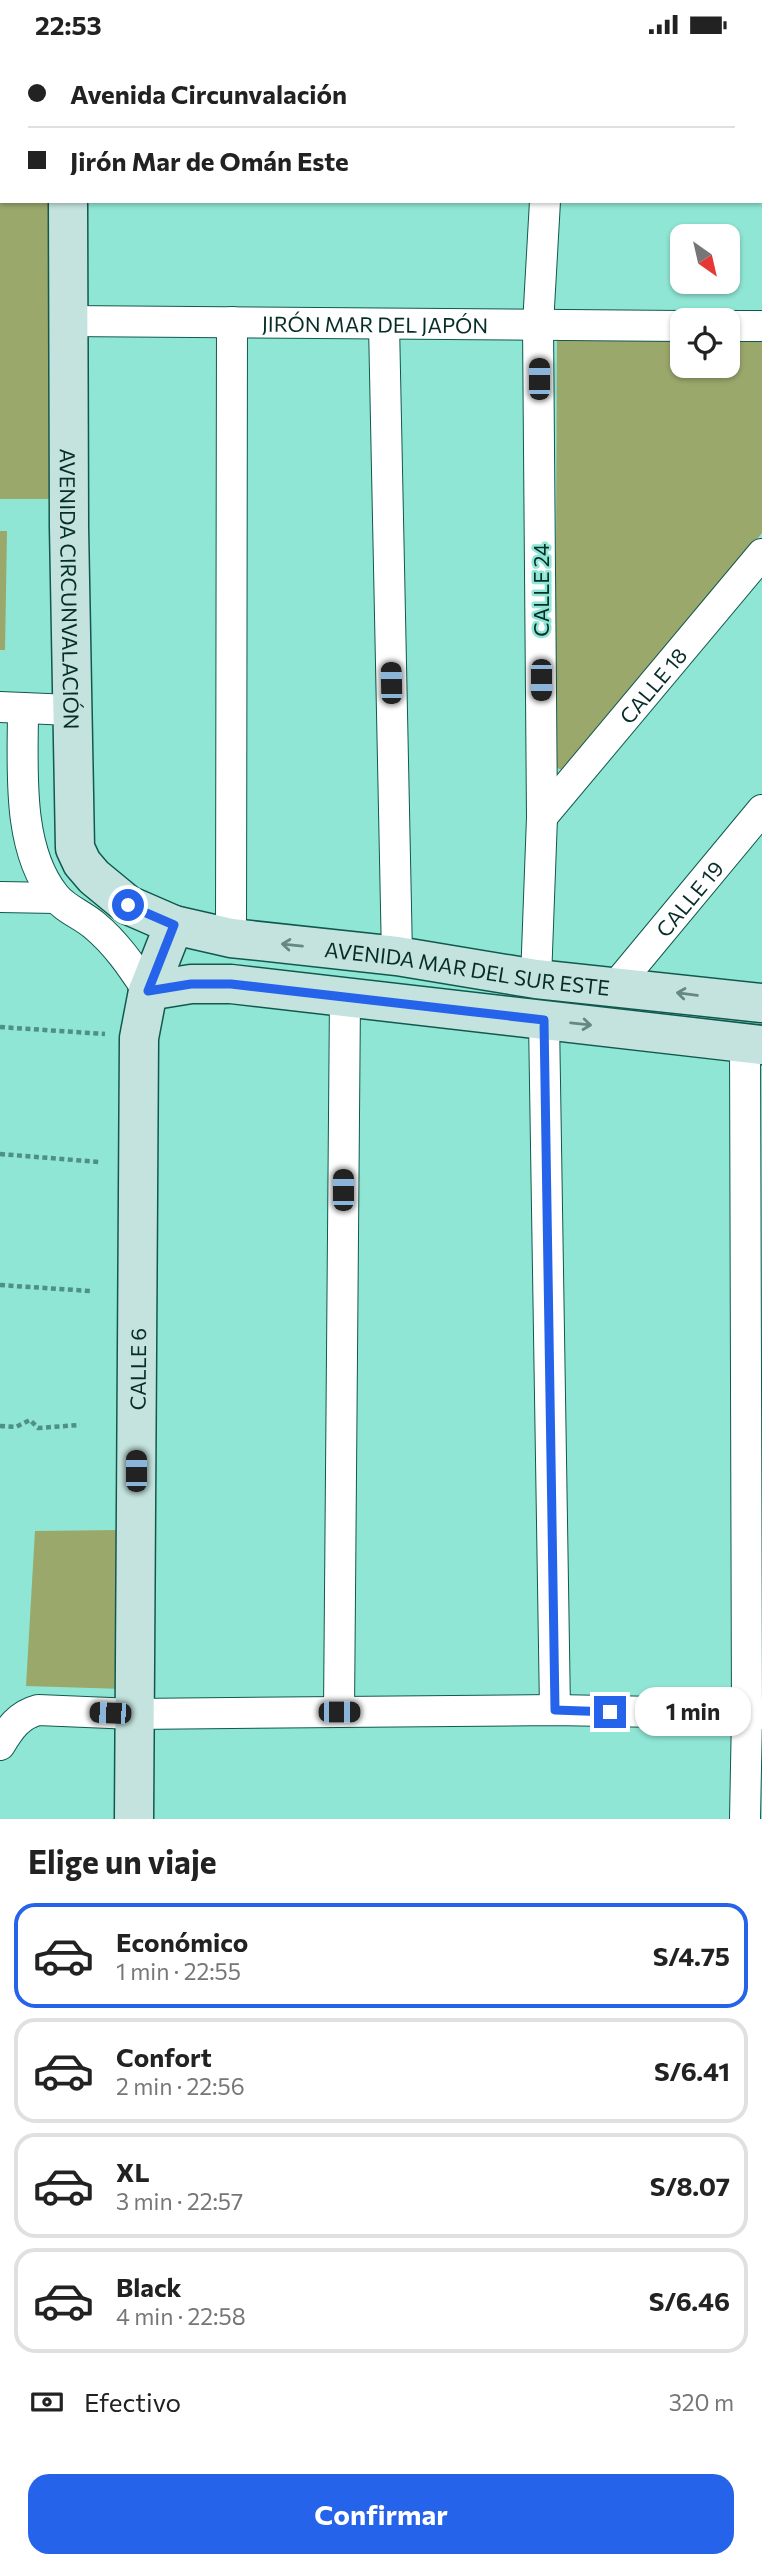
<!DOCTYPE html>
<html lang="es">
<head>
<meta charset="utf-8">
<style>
  :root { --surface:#fff; --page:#f6f6f6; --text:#222; --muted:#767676; --line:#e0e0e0; --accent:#2563eb }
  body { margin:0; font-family:Commissioner,sans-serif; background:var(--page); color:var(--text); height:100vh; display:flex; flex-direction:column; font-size:26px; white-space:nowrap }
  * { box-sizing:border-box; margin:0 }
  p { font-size:23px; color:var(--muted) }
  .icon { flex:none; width:38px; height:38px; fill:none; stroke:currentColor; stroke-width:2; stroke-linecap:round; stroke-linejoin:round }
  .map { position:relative; height:1770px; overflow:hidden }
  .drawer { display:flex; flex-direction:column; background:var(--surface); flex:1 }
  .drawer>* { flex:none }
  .top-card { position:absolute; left:0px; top:0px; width:763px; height:154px; box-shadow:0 2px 5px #0004; display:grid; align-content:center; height:154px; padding:0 28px; background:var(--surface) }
  .needle { width:46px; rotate:146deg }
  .controls { position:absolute; left:670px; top:175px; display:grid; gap:14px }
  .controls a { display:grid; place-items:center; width:70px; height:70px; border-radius:14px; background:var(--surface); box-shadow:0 2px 5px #0004; font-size:35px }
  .end { position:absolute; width:32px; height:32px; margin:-16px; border:9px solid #2563eb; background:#fff; box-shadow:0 0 0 4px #fff }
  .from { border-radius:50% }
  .bubble { position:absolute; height:49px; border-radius:21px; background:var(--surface); box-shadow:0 2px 5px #0004; font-size:23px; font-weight:700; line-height:49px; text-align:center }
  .car { position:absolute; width:21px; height:42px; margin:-21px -10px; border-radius:9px; box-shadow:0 0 5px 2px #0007; background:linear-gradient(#222 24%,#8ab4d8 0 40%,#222 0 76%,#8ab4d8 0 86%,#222 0) }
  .top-card b { display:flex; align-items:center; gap:24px; height:66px; font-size:26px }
  .top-card b+b { border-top:2px solid var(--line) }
  .top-card i { width:18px; height:18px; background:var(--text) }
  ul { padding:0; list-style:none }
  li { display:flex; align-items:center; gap:21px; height:105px; margin:0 14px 10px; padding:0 14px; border:4px solid var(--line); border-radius:21px }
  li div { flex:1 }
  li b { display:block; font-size:26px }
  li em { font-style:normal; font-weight:700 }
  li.selected { border-color:var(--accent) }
  li>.icon { width:63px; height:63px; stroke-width:1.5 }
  h2 { padding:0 28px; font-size:32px; line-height:84px }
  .pay { display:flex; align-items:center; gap:18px; height:77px; padding:0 28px; font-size:26px }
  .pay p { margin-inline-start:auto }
  .action { display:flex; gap:14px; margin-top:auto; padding:14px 28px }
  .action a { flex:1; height:80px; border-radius:21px; background:var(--accent); color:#fff; font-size:28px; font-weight:700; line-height:80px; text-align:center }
  .status { display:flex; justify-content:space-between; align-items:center; height:49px; padding:0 35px; background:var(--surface); direction:ltr }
  .status svg { height:19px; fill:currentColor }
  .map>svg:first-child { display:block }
  .green { fill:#9aa86c }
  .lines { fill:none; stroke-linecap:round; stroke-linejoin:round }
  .street-casing { stroke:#11594e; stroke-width:32 }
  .secondary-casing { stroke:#11594e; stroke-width:41 }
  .path { stroke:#4f9084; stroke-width:4.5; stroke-dasharray:5 3.5; stroke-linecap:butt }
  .street { stroke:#fff; stroke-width:30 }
  .secondary { stroke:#c4e3de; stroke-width:38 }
  .oneway { stroke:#658882 }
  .route { stroke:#2563eb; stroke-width:9 }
  .labels { text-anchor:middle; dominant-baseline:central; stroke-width:5; stroke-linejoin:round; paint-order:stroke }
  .street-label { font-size:21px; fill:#062d27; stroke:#8fe6d4 }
</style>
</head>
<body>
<div class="status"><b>22:53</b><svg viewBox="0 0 49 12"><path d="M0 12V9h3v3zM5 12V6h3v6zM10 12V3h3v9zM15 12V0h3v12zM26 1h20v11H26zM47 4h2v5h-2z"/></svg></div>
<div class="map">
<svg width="762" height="1770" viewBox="0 0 762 1770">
  <rect width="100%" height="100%" fill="#8fe6d4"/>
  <g class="green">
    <polygon points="0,124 2,152 51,152 49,450 0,450"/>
    <polygon points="557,282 682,283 682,317 728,317 728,284 762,285 762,484 562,721 555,718"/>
    <polygon points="0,482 7,482 5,601 0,601"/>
    <polygon points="118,1481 124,1640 26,1637 35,1482"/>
  </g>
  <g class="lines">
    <g class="street-casing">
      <g id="street">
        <polyline points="547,0 547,2"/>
        <polyline points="761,109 762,109"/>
        <path id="s1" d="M67 272 682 277"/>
        <polyline points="384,275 397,907"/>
        <polyline points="728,277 762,277"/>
        <polyline points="0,658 71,661"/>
        <path d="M23 659C23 718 16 799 55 847 64 859 82 866 94 876 117 895 132 918 148 942"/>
        <path id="s2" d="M542 768 762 505"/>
        <polyline points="0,848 56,849"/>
        <polyline points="231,889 232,273"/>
        <polyline points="536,930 542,768 538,276 545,152"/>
        <path id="s3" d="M616 937 762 761"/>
        <polyline points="544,971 555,1661"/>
        <polyline points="745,994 747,1666 745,1770"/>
        <polyline points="339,1663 345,948"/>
        <path d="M0 1696C10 1679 19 1666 38 1661L134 1665 555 1661 762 1665"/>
      </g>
    </g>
    <g class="secondary-casing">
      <g id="secondary">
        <polyline points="69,2 69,0"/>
        <path id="s4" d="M68 152 69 478 75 799 82 814 94 828 128 856 174 876 231 889 397 907 536 930 762 954"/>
        <polyline points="148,942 191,935 231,935 762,996"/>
        <path id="s5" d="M134 1770 139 989 148 942 174 876"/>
      </g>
    </g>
    <g class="path">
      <polyline points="0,978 105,985"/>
      <polyline points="0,1105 99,1113"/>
      <polyline points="0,1236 90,1242"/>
      <polyline points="0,1377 16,1378 30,1371 38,1379 80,1376"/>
    </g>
    <use href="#street" class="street"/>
    <use href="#secondary" class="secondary"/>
  </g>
  <defs><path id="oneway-shaft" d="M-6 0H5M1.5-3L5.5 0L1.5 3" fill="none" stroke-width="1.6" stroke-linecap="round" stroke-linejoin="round" transform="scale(1.75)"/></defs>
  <g class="oneway">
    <use href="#oneway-shaft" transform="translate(292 896) rotate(-174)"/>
    <use href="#oneway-shaft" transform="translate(687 945) rotate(-173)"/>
    <use href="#oneway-shaft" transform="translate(581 975) rotate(6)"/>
  </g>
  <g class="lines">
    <polyline class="route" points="128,856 174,876 148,942 191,935 231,935 544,971 555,1661 610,1663"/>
  </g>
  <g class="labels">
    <g class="street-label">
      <text stroke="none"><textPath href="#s1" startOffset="308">JIRÓN MAR DEL JAPÓN</textPath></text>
      <text stroke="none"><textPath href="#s4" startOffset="388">AVENIDA CIRCUNVALACIÓN</textPath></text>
      <text transform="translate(540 541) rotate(-90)">CALLE 24</text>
      <text stroke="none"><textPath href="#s2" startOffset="172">CALLE 18</textPath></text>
      <text stroke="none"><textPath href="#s3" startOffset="114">CALLE 19</textPath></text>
      <text stroke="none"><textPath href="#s4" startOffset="1073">AVENIDA MAR DEL SUR ESTE</textPath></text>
      <text stroke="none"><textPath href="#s5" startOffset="450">CALLE 6</textPath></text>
    </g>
  </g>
</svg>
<div class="controls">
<a><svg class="needle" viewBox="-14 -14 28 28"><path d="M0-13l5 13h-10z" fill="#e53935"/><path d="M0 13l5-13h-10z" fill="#767676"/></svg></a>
<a><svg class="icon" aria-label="locate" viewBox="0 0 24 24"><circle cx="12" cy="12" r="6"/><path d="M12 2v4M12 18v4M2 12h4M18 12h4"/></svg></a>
</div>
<i class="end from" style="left:128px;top:856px"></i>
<i class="end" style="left:610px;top:1663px"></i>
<div class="bubble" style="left:635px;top:1638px;width:116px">1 min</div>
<i class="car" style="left:539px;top:330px;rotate:0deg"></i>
<i class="car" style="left:541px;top:631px;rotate:180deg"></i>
<i class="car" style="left:391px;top:634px;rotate:359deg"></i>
<i class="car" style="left:343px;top:1141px;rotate:0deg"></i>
<i class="car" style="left:136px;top:1422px;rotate:0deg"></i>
<i class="car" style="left:339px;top:1663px;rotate:90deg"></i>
<i class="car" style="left:110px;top:1664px;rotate:272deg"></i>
<div class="top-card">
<b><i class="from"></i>Avenida Circunvalación</b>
<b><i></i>Jirón Mar de Omán Este</b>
</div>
</div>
<section class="drawer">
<h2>Elige un viaje</h2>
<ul>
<li class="selected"><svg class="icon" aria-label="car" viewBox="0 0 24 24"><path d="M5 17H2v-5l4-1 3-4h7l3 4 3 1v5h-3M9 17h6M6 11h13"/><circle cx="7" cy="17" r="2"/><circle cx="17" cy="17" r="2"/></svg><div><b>Económico</b><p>1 min · 22:55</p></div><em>S/4.75</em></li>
<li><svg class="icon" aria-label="car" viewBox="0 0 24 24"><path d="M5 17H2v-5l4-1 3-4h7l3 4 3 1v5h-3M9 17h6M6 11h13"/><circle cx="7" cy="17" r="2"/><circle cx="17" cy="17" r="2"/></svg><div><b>Confort</b><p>2 min · 22:56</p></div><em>S/6.41</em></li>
<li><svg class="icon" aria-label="car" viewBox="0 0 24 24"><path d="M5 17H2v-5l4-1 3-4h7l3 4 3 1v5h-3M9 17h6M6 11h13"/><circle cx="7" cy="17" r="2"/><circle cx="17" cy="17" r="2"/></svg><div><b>XL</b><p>3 min · 22:57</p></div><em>S/8.07</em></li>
<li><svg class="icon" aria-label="car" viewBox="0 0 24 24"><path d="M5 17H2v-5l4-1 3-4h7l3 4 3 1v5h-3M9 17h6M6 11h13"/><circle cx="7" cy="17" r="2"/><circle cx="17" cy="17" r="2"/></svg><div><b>Black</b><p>4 min · 22:58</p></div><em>S/6.46</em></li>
</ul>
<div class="pay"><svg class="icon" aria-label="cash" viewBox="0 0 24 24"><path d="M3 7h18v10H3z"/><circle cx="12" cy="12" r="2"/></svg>Efectivo<p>320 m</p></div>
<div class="action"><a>Confirmar</a></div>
</section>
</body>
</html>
